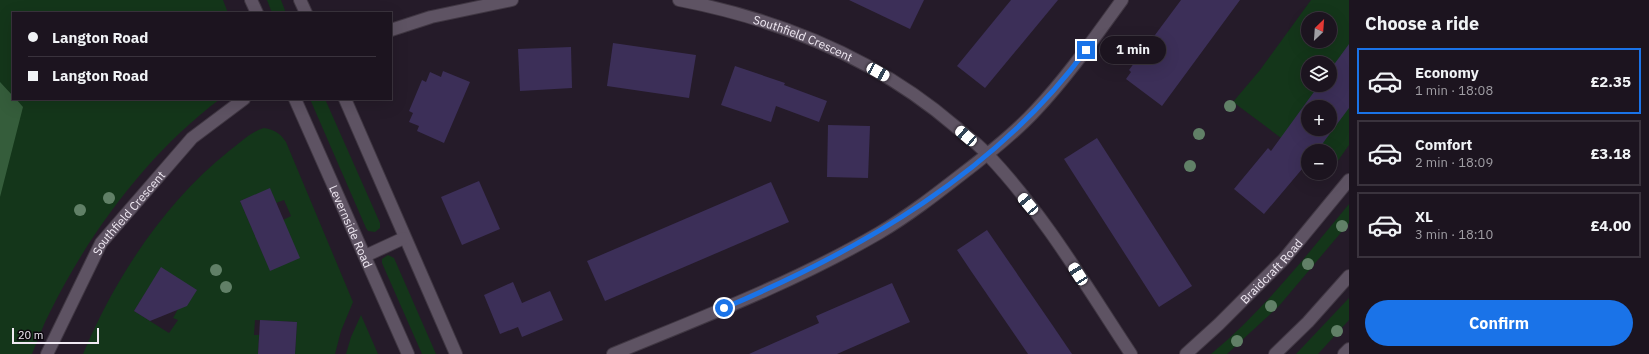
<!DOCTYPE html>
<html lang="en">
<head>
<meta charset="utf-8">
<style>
  :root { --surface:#1c141f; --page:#29212c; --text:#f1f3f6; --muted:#a09ea4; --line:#3a333d; --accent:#1a73e8 }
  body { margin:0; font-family:"IBM Plex Sans",sans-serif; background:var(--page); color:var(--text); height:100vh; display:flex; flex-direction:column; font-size:15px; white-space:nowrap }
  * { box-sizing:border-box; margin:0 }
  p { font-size:13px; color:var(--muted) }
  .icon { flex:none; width:22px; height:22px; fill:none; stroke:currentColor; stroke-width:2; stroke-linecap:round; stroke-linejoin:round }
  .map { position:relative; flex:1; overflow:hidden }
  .drawer { display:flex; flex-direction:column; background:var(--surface); width:300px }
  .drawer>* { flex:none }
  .banner { position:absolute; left:12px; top:12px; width:380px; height:88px; border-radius:0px; box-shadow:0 4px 16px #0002,0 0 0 1px var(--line); display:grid; align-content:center; height:88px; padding:0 16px; background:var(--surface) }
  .needle { width:26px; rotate:25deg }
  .buttons { position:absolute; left:1301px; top:12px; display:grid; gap:8px }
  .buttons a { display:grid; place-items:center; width:36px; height:36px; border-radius:50%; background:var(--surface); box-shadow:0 4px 16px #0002,0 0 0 1px var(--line); font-size:20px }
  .scale { position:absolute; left:12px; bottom:10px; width:87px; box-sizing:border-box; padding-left:4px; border:2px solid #f0e9f3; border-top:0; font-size:11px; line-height:14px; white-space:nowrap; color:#f0e9f3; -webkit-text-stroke:3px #0b070d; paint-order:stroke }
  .end { position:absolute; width:18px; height:18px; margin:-9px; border:5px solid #1a73e8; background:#fff; box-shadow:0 0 0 2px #fff }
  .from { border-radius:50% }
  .bubble { position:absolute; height:28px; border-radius:14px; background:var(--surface); box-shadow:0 4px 16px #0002,0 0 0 1px var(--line); font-size:13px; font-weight:700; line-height:28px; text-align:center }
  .car { position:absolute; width:12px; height:24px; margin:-12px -6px; border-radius:5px; box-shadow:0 0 3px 1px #0007; background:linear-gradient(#fff 24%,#345 0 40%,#fff 0 76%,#345 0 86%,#fff 0) }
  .banner b { display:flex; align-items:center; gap:14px; height:38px; font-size:15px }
  .banner b+b { border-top:1px solid var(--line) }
  .banner i { width:10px; height:10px; background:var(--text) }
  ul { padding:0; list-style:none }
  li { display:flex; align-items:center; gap:12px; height:66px; margin:0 8px 6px; padding:0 8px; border:2px solid var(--line); border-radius:0px }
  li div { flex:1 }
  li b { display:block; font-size:15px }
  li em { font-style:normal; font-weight:700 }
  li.active { border-color:var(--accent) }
  li>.icon { width:36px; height:36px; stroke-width:1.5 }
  h2 { padding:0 16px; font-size:18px; line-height:48px }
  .button { display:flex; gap:8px; margin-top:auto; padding:8px 16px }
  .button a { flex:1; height:46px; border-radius:24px; background:var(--accent); color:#fff; font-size:16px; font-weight:700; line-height:46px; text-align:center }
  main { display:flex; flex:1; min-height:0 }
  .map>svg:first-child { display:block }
  .green { fill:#14361a; fill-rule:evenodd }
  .forest { fill:#355d3b }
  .building { fill:#3c2f58; fill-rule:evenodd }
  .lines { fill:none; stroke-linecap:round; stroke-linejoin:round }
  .minor-casing { stroke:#403743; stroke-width:14 }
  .minor { stroke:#5e5363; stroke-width:12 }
  .tree { fill:#618067 }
  .route { stroke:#1a73e8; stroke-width:5 }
  .labels { text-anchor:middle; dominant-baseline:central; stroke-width:4; stroke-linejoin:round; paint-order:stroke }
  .street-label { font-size:12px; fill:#f0e9f3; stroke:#0b070d }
</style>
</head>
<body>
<main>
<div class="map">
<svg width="1349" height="354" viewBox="0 0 1349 354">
  <rect width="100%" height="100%" fill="#251b29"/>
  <g class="green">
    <path d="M0 0H223L228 13H13V99H220C149 152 89 233 50 312 43 325 38 340 32 354H0Z"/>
    <polygon points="267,0 281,0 286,13 272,13"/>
    <path d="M1311 0H1349V145L1330 172V151H1308V158L1233 102 1260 70ZM1308 19H1330V41H1308ZM1308 63H1330V85H1308ZM1308 107H1330V129H1308Z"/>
    <polygon points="310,99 325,99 380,223 380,228 375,232 368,231 366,228"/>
    <path d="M264 128C275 130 280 133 286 142L353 302 341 331 335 354H295L297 322 255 320 254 335H259L258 354H83C115 278 164 203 229 151 240 143 250 132 264 128ZM270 189 276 203 284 200 291 216 283 220 270 270 240 201ZM148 289 178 309 173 318 178 320 169 333 134 311Z"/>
    <path d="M1349 204V223L1279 306 1227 354H1211C1263 311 1306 256 1349 204Z"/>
    <polygon points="388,255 394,258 436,354 422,354 382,263 382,259"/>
    <polygon points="1349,298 1349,320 1318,354 1296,354"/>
    <polygon points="361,315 378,354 346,354 351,337"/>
  </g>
  <polygon class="forest" points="0,82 13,96 13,99 16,99 23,107 0,197"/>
  <g class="building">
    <polygon points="849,0 924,0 910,29"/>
    <polygon points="1011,0 1058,0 985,88 957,66"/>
    <polygon points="1181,0 1240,0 1162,106 1126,79 1131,72 1129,70"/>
    <polygon points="613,43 696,55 689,98 607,86"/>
    <path d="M1349 44V108L1317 151H1308V162L1264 214 1234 189 1268 148 1271 151 1319 85H1330V70ZM1308 107H1330V129H1308Z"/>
    <polygon points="571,47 572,88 520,91 518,49"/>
    <polygon points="735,66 785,83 784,85 827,101 819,122 776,106 771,122 721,105"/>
    <polygon points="443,71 470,82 444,143 417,131 419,126 409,122 413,113 409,111 422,80 426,82 430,72 441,77"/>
    <polygon points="828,125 870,126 868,178 827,177"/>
    <polygon points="1097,138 1192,286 1159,307 1064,159"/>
    <polygon points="479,181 500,229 462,245 441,197"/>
    <polygon points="771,182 789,222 605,301 587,261"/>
    <polygon points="270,188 300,258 270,271 240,201"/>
    <polygon points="987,230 1053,326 1072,354 1028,354 971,271 957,250"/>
    <polygon points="161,267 197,290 187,306 150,321 134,311"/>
    <polygon points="513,282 522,303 550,291 563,320 522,337 518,327 500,334 484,295"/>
    <polygon points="892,283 910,322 837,354 749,354 819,323 816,316"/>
    <polygon points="260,320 297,322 295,354 258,354"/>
  </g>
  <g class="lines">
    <g class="minor-casing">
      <g id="minor">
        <polyline points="251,0 257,13"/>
        <polyline points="300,0 306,13"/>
        <path id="s1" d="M679 0C782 20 876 58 956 127 967 136 979 145 988 155 1044 214 1086 286 1131 354"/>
        <polyline points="391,30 431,17 512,0"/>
        <path id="s2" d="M295 99 408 354"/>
        <polyline points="345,99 456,354"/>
        <polyline points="365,256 404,238"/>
        <path id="s3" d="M47 354 101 243 192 138 244 99"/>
        <path d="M613 354C703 317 795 282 879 233 908 216 935 195 962 174 987 155 1014 134 1036 110 1068 76 1095 37 1122 0"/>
        <path id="s4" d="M1186 354 1219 324 1284 259 1349 180"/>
        <polyline points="1275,354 1308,322 1349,276"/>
        <polyline points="1344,354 1349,349"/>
      </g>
    </g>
    <use href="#minor" class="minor"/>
  </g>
  <g class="tree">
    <circle cx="1230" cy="106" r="6"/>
    <circle cx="1199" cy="134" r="6"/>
    <circle cx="1190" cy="166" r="6"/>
    <circle cx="109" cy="198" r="6"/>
    <circle cx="80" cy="210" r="6"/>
    <circle cx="1342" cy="226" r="6"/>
    <circle cx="1308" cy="264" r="6"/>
    <circle cx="216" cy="270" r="6"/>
    <circle cx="226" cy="287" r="6"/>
    <circle cx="1271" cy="306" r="6"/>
    <circle cx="1337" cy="331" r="6"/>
    <circle cx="1237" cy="341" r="6"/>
  </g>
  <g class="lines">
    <path class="route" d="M724 308C861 250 997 172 1086 50"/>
  </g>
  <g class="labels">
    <g class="street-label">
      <text stroke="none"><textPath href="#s1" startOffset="130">Southfield Crescent</textPath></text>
      <text stroke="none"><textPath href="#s3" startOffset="164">Southfield Crescent</textPath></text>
      <text stroke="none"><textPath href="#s2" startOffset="139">Levernside Road</textPath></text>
      <text stroke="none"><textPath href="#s4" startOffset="119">Braidcraft Road</textPath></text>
    </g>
  </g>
</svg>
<div class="buttons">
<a><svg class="needle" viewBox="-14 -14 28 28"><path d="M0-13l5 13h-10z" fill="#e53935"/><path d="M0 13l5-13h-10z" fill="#a09ea4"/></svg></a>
<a><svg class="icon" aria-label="layers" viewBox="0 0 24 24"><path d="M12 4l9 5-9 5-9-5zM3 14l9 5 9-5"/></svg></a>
<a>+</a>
<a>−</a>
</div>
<div class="scale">20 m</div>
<i class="end from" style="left:724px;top:308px"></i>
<i class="end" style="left:1086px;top:50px"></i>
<div class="bubble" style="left:1100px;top:36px;width:66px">1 min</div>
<i class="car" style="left:878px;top:72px;rotate:119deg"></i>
<i class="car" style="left:966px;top:136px;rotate:311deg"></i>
<i class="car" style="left:1028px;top:204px;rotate:320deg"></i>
<i class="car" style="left:1078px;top:274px;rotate:327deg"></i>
<div class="banner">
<b><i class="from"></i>Langton Road</b>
<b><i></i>Langton Road</b>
</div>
</div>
<section class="drawer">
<h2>Choose a ride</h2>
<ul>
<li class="active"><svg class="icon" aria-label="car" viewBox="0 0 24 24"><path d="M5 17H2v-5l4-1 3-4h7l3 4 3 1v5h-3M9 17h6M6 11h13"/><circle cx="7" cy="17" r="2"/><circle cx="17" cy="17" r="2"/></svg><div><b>Economy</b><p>1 min · 18:08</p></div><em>£2.35</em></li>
<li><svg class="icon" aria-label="car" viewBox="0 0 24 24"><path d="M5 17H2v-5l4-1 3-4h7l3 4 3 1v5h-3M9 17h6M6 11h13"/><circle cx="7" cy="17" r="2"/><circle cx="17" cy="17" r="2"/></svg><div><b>Comfort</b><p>2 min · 18:09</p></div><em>£3.18</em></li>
<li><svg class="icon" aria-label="car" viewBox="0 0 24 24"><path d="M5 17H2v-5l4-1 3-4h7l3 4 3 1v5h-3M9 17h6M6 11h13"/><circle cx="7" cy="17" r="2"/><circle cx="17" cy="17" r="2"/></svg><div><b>XL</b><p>3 min · 18:10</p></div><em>£4.00</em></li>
</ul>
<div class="button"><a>Confirm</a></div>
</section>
</main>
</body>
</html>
